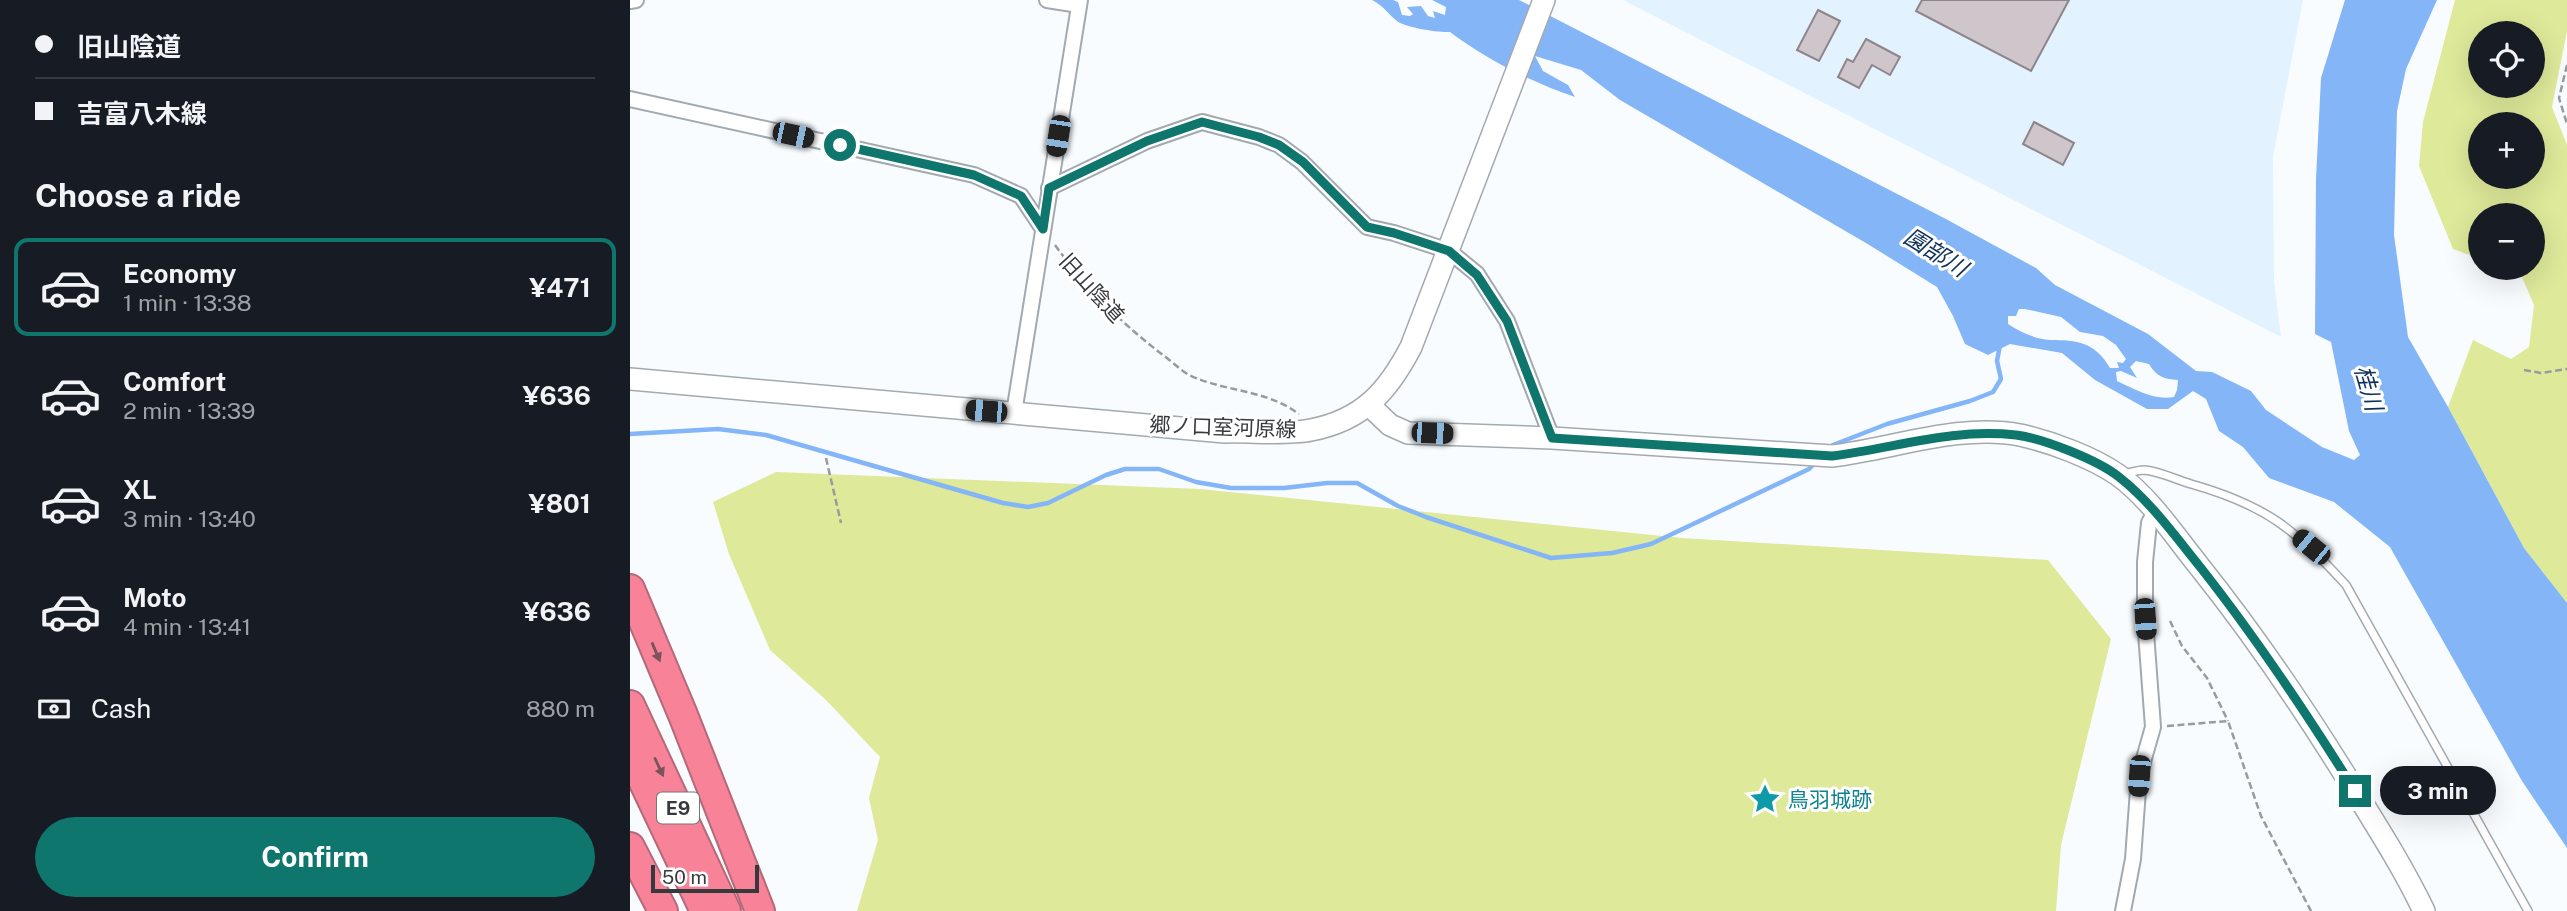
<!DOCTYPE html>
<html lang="en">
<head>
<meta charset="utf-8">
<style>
  :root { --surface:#171b24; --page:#242831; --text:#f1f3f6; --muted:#9ea1a6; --line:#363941; --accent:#0f766e }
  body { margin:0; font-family:"Public Sans","Noto Sans JP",sans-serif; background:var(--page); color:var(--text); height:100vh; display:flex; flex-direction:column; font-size:26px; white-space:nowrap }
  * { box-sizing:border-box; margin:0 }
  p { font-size:23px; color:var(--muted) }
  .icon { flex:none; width:38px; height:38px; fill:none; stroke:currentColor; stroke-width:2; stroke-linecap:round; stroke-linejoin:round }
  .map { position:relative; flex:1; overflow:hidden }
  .sheet { display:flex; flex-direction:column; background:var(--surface); width:630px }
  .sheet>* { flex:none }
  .top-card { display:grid; align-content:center; height:154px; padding:0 35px; background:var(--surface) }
  .fabs { position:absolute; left:1838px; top:21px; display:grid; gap:14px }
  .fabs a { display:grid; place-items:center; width:77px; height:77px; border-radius:50%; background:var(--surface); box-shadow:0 7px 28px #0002; font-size:35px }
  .scale { position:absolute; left:21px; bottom:18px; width:108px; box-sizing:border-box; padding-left:7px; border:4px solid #373a3d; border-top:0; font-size:19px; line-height:24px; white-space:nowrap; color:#373a3d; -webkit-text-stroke:5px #fff; paint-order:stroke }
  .end { position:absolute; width:32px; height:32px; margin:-16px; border:9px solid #0f766e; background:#fff; box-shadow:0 0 0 4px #fff }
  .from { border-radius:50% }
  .bubble { position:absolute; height:49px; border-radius:24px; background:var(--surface); box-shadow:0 7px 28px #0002; font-size:23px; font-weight:700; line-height:49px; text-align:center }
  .car { position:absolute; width:21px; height:42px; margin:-21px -10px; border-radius:9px; box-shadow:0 0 5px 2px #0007; background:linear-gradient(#222 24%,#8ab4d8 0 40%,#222 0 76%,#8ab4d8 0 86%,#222 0) }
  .top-card b { display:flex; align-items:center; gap:24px; height:66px; font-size:26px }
  .top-card b+b { border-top:2px solid var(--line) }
  .top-card i { width:18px; height:18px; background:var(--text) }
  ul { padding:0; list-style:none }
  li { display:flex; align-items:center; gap:21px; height:98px; margin:0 14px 10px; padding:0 21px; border:4px solid transparent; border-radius:14px }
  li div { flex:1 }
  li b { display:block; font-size:26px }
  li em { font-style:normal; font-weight:700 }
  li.current { border-color:var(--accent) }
  li>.icon { width:63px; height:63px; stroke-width:1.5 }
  h2 { padding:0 35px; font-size:32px; line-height:84px }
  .pay { display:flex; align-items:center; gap:18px; height:77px; padding:0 35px; font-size:26px }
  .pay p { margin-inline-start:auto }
  .cta { display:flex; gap:14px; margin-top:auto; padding:14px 35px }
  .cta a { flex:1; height:80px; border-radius:42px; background:var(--accent); color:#fff; font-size:28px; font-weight:700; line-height:80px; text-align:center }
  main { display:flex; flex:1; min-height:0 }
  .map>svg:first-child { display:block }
  .built { fill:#e3f2ff }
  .green { fill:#dee99a; fill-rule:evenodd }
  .water { fill:#83b5f7; fill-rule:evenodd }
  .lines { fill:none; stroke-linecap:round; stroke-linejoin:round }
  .stream { stroke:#83b5f7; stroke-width:4.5 }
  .building { fill:#cfc6cc; stroke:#8d858a; stroke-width:2 }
  .lane-casing { stroke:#a2aab0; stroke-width:10 }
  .street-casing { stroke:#a2aab0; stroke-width:18 }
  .secondary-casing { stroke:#a2aab0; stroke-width:24 }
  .highway-casing { stroke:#b46978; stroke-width:32 }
  .path { stroke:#989b9e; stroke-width:2.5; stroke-dasharray:7 3.5; stroke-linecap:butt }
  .lane { stroke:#fff; stroke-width:7 }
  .street { stroke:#fff; stroke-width:14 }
  .secondary { stroke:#fff; stroke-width:21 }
  .highway { stroke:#f88298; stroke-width:28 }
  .oneway { fill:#7b535d }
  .route { stroke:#0f766e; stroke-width:9 }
  .labels { text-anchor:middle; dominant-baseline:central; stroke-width:6; stroke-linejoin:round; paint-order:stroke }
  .shield { fill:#fff; stroke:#737577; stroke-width:2 }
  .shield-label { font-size:19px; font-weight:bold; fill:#373a3d }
  .street-label { font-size:21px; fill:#373a3d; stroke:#fff }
  .culture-label { font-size:21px; fill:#0d838f; stroke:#fff; text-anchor:start }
  .water-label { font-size:23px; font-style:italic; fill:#0f315a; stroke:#fff }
</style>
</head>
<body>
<main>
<section class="sheet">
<div class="top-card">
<b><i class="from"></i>旧山陰道</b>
<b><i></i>吉富八木線</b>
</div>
<h2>Choose a ride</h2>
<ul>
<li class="current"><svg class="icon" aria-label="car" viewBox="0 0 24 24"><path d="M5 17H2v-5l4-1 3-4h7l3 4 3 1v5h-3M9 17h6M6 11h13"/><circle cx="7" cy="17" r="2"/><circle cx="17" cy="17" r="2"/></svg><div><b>Economy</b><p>1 min · 13:38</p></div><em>¥471</em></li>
<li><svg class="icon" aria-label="car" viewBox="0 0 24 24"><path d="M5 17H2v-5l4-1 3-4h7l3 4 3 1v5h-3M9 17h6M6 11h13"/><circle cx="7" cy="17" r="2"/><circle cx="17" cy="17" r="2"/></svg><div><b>Comfort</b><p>2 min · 13:39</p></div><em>¥636</em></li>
<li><svg class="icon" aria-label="car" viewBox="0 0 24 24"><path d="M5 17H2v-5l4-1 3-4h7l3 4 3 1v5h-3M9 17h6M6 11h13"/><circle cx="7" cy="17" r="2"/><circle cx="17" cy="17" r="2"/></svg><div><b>XL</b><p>3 min · 13:40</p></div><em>¥801</em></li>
<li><svg class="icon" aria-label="car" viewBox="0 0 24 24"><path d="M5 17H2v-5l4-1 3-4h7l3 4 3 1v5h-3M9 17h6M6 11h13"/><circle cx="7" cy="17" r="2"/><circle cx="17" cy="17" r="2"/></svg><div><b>Moto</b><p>4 min · 13:41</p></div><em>¥636</em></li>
</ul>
<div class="pay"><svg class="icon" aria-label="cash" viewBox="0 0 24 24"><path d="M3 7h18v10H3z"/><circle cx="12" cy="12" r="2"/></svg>Cash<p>880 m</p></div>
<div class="cta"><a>Confirm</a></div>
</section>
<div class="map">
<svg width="1937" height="911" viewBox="0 0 1937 911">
  <rect width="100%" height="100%" fill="#f8fcff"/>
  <polygon class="built" points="993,0 1673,0 1643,157 1644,281 1651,337"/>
  <g class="green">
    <path d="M1825 0H1937V31L1922 107 1937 145V603L1894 548 1818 407 1843 340 1881 359 1899 347 1904 305 1888 268H1902V215H1850V250L1845 257 1823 249 1789 166 1793 122ZM1850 33H1902V86H1850ZM1850 124H1902V177H1850Z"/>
    <polygon points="146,472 570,489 1052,538 1418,560 1481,639 1431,845 1426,911 227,911 248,840 239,798 250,757 196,700 140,650 99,554 83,502"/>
  </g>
  <path class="water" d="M742 0H763L768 2 772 15 780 16 783 14 777 7 791 6 798 16 805 18 803 11 815 15 816 7 802 0H889L1314 218 1406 268 1425 285 1518 334 1566 371 1582 372 1621 391 1636 410 1692 447 1724 460 1730 455 1719 431 1701 342 1685 334 1686 179 1691 78 1715 0H1807L1776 69 1767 111 1764 235 1778 337 1818 407 1894 548 1937 603V848L1892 781 1760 547 1704 502 1639 478 1613 447 1589 431 1576 399 1563 391 1538 409H1517L1465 380 1432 353 1380 344 1358 355 1335 344 1323 316 1307 287 1236 243 990 100 951 70 905 56 913 71 938 85 945 97C899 81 859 61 820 32 810 33 773 27 767 21 756 12 755 7 742 0ZM1389 309H1395L1431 317 1450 332 1473 336 1486 345 1496 359 1493 363 1487 362 1489 368H1480C1465 342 1447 340 1420 340 1405 339 1390 332 1378 324V316H1386ZM1506 361 1519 364C1527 377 1534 379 1548 380L1547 390 1544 397C1525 401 1504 389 1487 381L1486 372 1491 371 1507 378 1500 367Z"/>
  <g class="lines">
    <g class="stream">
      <polyline points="0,434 88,429 136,435 373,503 398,507 418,503 476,475 495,469 529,469 566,482 601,488 654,488 697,483 727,483 768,506 796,517 921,558 982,553 1021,544 1179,469 1185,463"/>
      <polyline points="1199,450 1203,445 1257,424 1340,401 1363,392 1371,379 1367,361 1370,345"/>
    </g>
  </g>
  <g class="building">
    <polygon points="1292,0 1439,0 1401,71 1286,11"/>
    <polygon points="1188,10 1210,21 1189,61 1167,50"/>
    <polygon points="1236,39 1270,57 1260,75 1242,65 1229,88 1208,77 1217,59 1223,62"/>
    <polygon points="1404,122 1444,143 1433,165 1393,144"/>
  </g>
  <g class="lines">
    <g class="lane-casing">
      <path id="lane" d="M1493 474C1499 473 1508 470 1514 470 1529 471 1547 480 1561 484 1635 505 1664 528 1716 585L1898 911"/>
    </g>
    <g class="street-casing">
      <g id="street">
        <polyline points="417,0 449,5"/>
        <polyline points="0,1 6,0"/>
        <polyline points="0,99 344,175 391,196 413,229"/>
        <polyline points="419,188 517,141 572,122 629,137 649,145 672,162 737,227 764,233 819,251 847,274 877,321 922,438"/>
        <polyline points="384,413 450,0"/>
        <polyline points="1493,911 1503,859 1509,776 1523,727 1515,619 1515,562 1519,523 1525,511"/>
      </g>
    </g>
    <g class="secondary-casing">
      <g id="secondary">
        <path d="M0 379 595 432C620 431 657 435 681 430 733 420 758 391 781 347L914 0"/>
        <path d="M739 405 760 425 778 433 922 438 1202 456C1262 449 1330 423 1390 435 1421 442 1462 457 1488 475 1520 498 1544 535 1569 566 1624 635 1673 707 1720 783 1746 825 1773 867 1794 911"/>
      </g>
    </g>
    <g class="highway-casing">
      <g id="highway">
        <polyline points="0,589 53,715 130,911"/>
        <polyline points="0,705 96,911"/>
        <polyline points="0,753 72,905"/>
        <polyline points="0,847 33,911"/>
      </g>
    </g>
    <g class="path">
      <polyline points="1937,65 1929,98 1937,124"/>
      <path d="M425 245C456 288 488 320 529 352 539 359 549 369 559 375 595 392 635 389 669 414"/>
      <polyline points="1894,370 1911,373 1937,369"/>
      <polyline points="196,458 211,523"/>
      <polyline points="1540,621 1552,646 1577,678 1598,721"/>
      <polyline points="1537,726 1598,721 1631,816 1681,911"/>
    </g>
    <use href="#lane" class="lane"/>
    <use href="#street" class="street"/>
    <use href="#secondary" class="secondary"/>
    <use href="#highway" class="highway"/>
  </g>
  <defs><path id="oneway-solid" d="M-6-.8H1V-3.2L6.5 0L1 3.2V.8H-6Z" transform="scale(1.75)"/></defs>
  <g class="oneway">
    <use href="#oneway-solid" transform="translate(26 652) rotate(67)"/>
    <use href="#oneway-solid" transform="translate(29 767) rotate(65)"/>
  </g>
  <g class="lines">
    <path class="route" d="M210 145 344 175 391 196 413 229 419 188 517 141 572 122 629 137 649 145 673 162 737 227 764 233 819 251 847 275 877 321 922 438 1202 456C1266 448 1320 428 1386 435 1412 438 1468 460 1489 477 1521 502 1545 536 1571 568 1627 639 1677 714 1725 791"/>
  </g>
  <defs>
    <g id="sight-bare" transform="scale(2.415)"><path d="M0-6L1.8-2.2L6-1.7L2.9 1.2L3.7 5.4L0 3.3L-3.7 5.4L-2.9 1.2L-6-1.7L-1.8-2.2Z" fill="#0f9aa8" stroke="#fff" stroke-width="2.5" paint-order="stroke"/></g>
  </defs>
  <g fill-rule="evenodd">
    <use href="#sight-bare" x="1135" y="799"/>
  </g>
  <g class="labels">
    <rect class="shield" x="27" y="792.5" width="42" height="31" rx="5"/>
    <g class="shield-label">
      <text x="48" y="808">E9</text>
    </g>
    <g class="street-label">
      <text transform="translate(462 288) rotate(48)">旧山陰道</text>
      <text transform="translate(593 427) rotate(2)">郷ノ口室河原線</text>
    </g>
    <g class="culture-label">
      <text x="1158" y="799">鳥羽城跡</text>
    </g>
    <g class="water-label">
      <text transform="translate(1306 252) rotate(32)">園部川</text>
      <text transform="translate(1739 388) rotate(74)">桂川</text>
    </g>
  </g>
</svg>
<div class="fabs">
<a><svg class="icon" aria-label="locate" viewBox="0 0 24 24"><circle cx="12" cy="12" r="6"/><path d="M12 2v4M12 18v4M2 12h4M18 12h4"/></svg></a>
<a>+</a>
<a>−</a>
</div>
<div class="scale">50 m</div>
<i class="end from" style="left:210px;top:145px"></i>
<i class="end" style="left:1725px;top:791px"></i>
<div class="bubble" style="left:1750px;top:766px;width:116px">3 min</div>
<i class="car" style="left:163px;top:135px;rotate:102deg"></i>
<i class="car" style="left:428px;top:136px;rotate:189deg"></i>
<i class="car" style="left:356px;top:411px;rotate:275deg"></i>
<i class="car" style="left:802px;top:433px;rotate:92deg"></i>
<i class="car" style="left:1681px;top:547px;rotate:309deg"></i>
<i class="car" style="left:1515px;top:619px;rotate:176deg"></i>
<i class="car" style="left:1509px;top:776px;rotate:184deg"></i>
</div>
</main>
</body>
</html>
